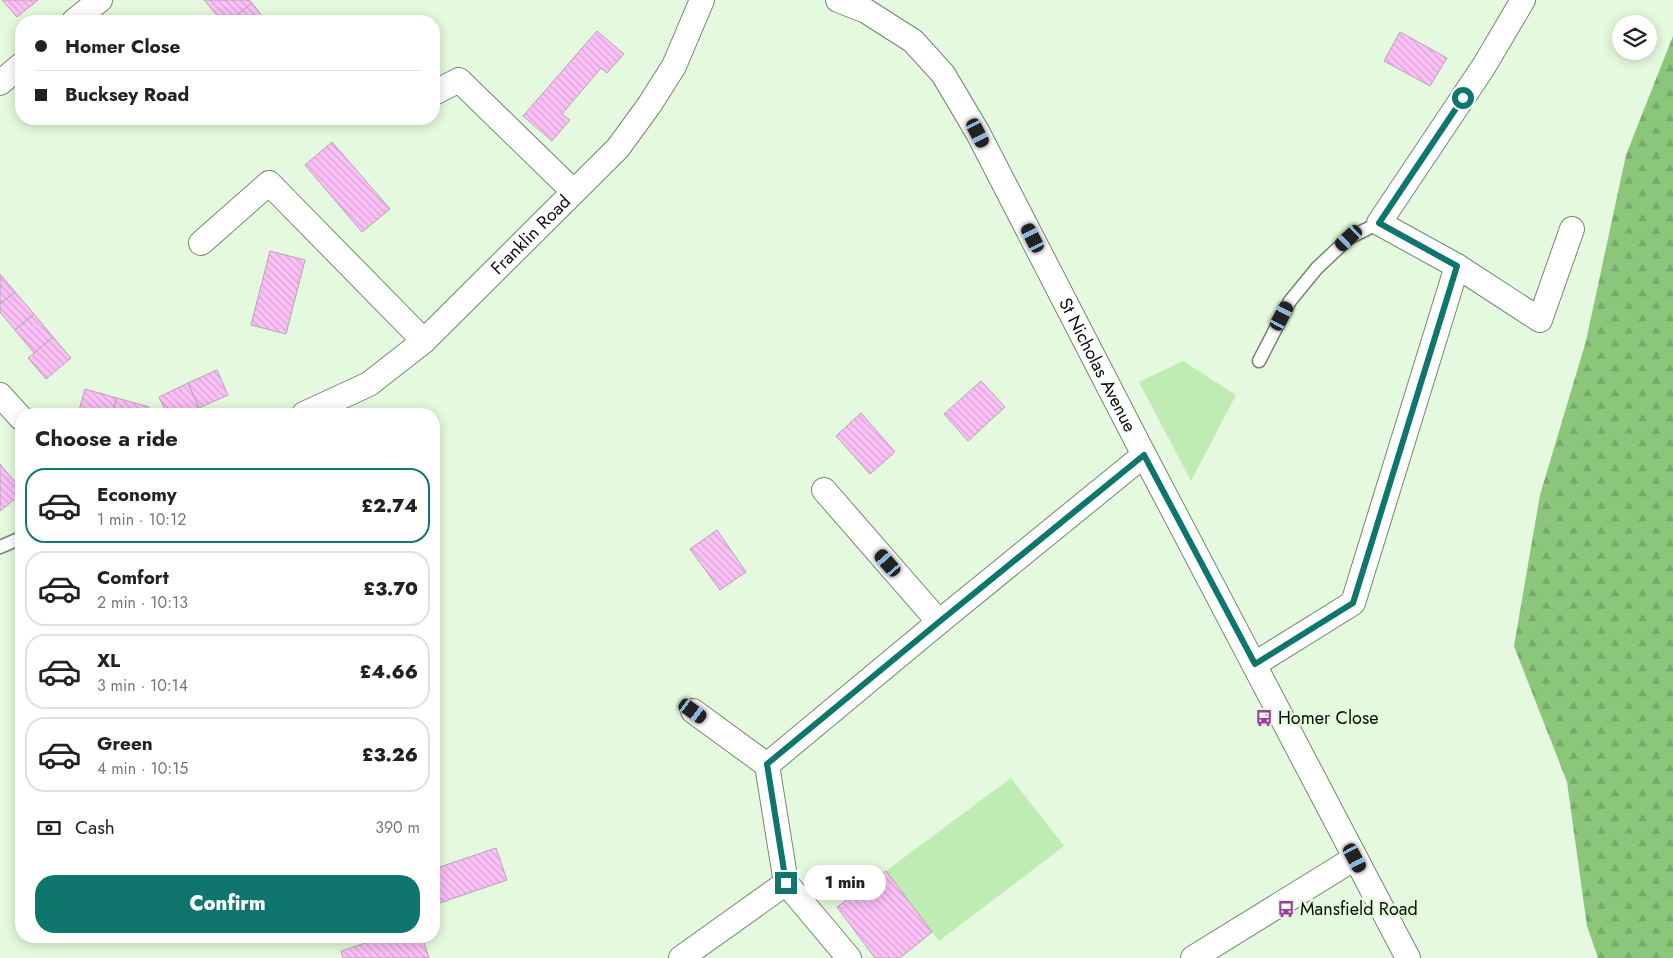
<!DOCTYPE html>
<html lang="en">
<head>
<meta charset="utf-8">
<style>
  :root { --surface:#fff; --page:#f2f2f2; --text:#222; --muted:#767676; --line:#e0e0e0; --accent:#0f766e }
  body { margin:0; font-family:Jost,sans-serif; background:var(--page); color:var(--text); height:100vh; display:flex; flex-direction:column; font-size:19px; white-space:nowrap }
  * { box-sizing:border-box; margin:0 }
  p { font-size:16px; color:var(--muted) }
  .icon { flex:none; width:28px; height:28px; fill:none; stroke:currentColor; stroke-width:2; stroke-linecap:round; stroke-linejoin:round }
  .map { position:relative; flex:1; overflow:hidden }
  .side { position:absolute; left:15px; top:408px; width:425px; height:535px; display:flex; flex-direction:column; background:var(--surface); border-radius:20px; box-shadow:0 2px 12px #0003 }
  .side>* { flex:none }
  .guide { position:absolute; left:15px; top:15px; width:425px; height:110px; border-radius:20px; box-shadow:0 2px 12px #0003; display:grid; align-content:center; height:110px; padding:0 20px; background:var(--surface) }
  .controls { position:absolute; left:1612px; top:15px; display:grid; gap:10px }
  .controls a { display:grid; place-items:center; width:45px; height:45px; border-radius:50%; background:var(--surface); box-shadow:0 2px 12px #0003; font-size:25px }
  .end { position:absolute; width:22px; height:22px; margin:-11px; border:6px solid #0f766e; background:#fff; box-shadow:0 0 0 2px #fff }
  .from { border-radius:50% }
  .bubble { position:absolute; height:35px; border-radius:18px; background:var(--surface); box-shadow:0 2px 12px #0003; font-size:16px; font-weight:800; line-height:35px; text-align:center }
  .car { position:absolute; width:15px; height:30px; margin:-15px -8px; border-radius:6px; box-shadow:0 0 4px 1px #0007; background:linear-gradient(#222 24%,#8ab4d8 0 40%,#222 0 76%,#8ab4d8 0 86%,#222 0) }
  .guide b { display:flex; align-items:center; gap:18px; height:48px; font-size:19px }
  .guide b+b { border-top:1px solid var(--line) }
  .guide i { width:12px; height:12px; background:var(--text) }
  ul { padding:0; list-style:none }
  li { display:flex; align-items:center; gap:15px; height:75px; margin:0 10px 8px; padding:0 10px; border:2px solid var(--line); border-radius:20px }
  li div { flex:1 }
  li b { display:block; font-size:19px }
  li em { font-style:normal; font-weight:800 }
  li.selected { border-color:var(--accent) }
  li>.icon { width:45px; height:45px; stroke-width:1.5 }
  h2 { padding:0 20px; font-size:22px; line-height:60px }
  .pay { display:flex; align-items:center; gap:12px; height:55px; padding:0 20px; font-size:19px }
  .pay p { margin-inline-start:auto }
  .cta { display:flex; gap:10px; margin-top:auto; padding:10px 20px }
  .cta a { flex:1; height:58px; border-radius:20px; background:var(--accent); color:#fff; font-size:20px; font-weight:800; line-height:58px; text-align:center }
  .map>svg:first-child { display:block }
  .green { fill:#bfecb3 }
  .forest { fill:url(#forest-firs) }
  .building { fill:url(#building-back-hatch); stroke:#baa1b8 }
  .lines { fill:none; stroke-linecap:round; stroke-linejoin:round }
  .lane-casing { stroke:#74876e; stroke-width:15 }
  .street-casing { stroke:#74876e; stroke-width:26 }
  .lane { stroke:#fff; stroke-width:12 }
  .street { stroke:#fff; stroke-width:24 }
  .route { stroke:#0f766e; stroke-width:6 }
  .labels { text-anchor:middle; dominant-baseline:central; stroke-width:5; stroke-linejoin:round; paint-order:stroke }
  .street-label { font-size:18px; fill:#080f06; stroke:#e4f9dd }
  .poi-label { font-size:18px; fill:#080f06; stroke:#e4f9dd; text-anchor:start }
</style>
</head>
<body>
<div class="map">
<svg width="1673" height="958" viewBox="0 0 1673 958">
  <defs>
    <pattern id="forest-firs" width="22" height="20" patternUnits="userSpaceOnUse" patternTransform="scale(1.25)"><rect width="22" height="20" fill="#8cc67b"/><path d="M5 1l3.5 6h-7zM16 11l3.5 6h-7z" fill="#77a969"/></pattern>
    <pattern id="building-back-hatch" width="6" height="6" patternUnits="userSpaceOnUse" patternTransform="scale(1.25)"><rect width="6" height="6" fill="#fbc0f6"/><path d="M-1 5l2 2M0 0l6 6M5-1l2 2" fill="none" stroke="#d6a4d1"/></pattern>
  </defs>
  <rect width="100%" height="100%" fill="#e4f9dd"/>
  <g class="green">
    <polygon points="1183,361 1236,395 1191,481 1139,382"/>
    <polygon points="1011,778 1064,846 939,941 886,871"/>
  </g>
  <polygon class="forest" points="1673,36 1673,958 1598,958 1587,926 1567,782 1514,646 1540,495 1586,341 1626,155"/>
  <g class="building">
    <polygon points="2,0 38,0 17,17"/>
    <polygon points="204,0 249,0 252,3 230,21 222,21"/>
    <polygon points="252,3 266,21 230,21"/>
    <polygon points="597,31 624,54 607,73 601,68 562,114 570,120 552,141 523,116"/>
    <polygon points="1400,32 1447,58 1430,86 1384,61"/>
    <polygon points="332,142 390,209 362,232 305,165"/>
    <polygon points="270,251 305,260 286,334 251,325"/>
    <polygon points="0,274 15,292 0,304"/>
    <polygon points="15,292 34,314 15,330 0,312 0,304"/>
    <polygon points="34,314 53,337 34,353 15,330"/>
    <polygon points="53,337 71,358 46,379 28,358"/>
    <polygon points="217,370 228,395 199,408 188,383"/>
    <polygon points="981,381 1005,407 968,441 944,414"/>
    <polygon points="188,383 199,408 186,414 167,414 159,397"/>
    <polygon points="85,389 117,398 112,414 78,414"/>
    <polygon points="117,398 149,407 147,414 112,414"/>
    <polygon points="861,413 895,452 870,474 836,436"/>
    <polygon points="0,464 21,489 21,494 0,511"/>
    <polygon points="717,530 746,572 720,590 690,549"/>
    <polygon points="496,848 507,880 434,905 434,869"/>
    <polygon points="886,871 932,932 900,958 875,958 837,907"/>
    <polygon points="387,936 422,936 429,958 343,958 341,951"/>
  </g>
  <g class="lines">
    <g class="lane-casing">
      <g id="lane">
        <polyline points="1259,361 1290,301 1317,268 1349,238 1379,223"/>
        <polyline points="0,547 21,538"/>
      </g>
    </g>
    <g class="street-casing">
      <g id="street">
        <path id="s1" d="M838 0 866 11 913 41 943 74 978 133 1144 455 1408 958"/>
        <polyline points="74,21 100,0"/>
        <polyline points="0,83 21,65"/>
        <polyline points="434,93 459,80 573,191"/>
        <polyline points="201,243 269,183 424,341"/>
        <polyline points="1457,266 1540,320 1572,229"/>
        <polyline points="0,395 21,418"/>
        <path id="s2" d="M304 414 369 384 424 341 618 148 650 104 674 66 702 0"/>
        <polyline points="824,490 939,622"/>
        <polyline points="1255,664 1353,603 1457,266 1379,223 1484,66 1523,0"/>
        <polyline points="693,711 767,765"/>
        <polyline points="681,958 786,883"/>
        <polyline points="849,958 786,883 767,765 939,622 1144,455"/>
        <polyline points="1193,958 1355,858"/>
      </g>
    </g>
    <use href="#lane" class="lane"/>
    <use href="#street" class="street"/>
  </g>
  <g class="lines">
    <polyline class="route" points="786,883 767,764 939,622 1144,455 1255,664 1353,603 1457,266 1379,223 1463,98"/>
  </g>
  <defs>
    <g id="bus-bare" transform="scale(1.35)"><path d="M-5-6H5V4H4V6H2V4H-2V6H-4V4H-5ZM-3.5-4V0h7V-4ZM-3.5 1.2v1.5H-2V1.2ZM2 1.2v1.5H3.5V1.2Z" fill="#a0399d" stroke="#e4f9dd" stroke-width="2.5" paint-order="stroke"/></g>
  </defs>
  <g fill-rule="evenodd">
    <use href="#bus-bare" x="1264" y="718"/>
    <use href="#bus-bare" x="1286" y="909"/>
  </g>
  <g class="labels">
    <g class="street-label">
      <text stroke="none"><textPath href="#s2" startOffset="292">Franklin Road</textPath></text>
      <text stroke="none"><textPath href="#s1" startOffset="460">St Nicholas Avenue</textPath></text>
    </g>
    <g class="poi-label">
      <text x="1278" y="718">Homer Close</text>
      <text x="1300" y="909">Mansfield Road</text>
    </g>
  </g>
</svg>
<div class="controls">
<a><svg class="icon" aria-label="layers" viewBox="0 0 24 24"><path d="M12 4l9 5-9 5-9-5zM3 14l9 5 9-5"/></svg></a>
</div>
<i class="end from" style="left:1463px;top:98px"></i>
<i class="end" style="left:786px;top:883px"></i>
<div class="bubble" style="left:804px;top:865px;width:82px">1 min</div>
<i class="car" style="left:978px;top:133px;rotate:153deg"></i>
<i class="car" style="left:1033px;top:238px;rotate:333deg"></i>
<i class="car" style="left:1349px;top:238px;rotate:227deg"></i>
<i class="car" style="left:1282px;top:316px;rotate:28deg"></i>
<i class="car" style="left:888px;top:563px;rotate:319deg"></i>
<i class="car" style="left:693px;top:711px;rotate:126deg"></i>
<i class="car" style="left:1355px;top:858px;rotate:152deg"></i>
<div class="guide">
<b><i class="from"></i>Homer Close</b>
<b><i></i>Bucksey Road</b>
</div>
<section class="side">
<h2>Choose a ride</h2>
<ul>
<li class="selected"><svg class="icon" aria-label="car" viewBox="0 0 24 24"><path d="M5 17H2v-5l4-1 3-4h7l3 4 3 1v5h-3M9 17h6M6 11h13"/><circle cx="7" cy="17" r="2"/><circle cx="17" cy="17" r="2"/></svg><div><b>Economy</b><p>1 min · 10:12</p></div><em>£2.74</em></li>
<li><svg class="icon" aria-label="car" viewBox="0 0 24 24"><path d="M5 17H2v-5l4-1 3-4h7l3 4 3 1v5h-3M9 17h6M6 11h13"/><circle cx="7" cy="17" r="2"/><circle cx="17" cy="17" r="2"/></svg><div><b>Comfort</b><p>2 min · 10:13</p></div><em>£3.70</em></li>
<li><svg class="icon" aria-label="car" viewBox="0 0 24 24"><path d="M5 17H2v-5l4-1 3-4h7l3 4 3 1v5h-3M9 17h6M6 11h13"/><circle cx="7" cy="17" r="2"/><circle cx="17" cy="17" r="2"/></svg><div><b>XL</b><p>3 min · 10:14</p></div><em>£4.66</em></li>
<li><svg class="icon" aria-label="car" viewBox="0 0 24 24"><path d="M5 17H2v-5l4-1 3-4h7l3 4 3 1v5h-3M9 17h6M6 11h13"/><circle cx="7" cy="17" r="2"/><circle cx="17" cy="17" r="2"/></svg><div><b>Green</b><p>4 min · 10:15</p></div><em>£3.26</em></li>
</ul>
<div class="pay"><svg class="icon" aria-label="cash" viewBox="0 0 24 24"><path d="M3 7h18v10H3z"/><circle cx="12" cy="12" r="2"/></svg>Cash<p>390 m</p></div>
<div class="cta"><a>Confirm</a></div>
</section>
</div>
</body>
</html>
